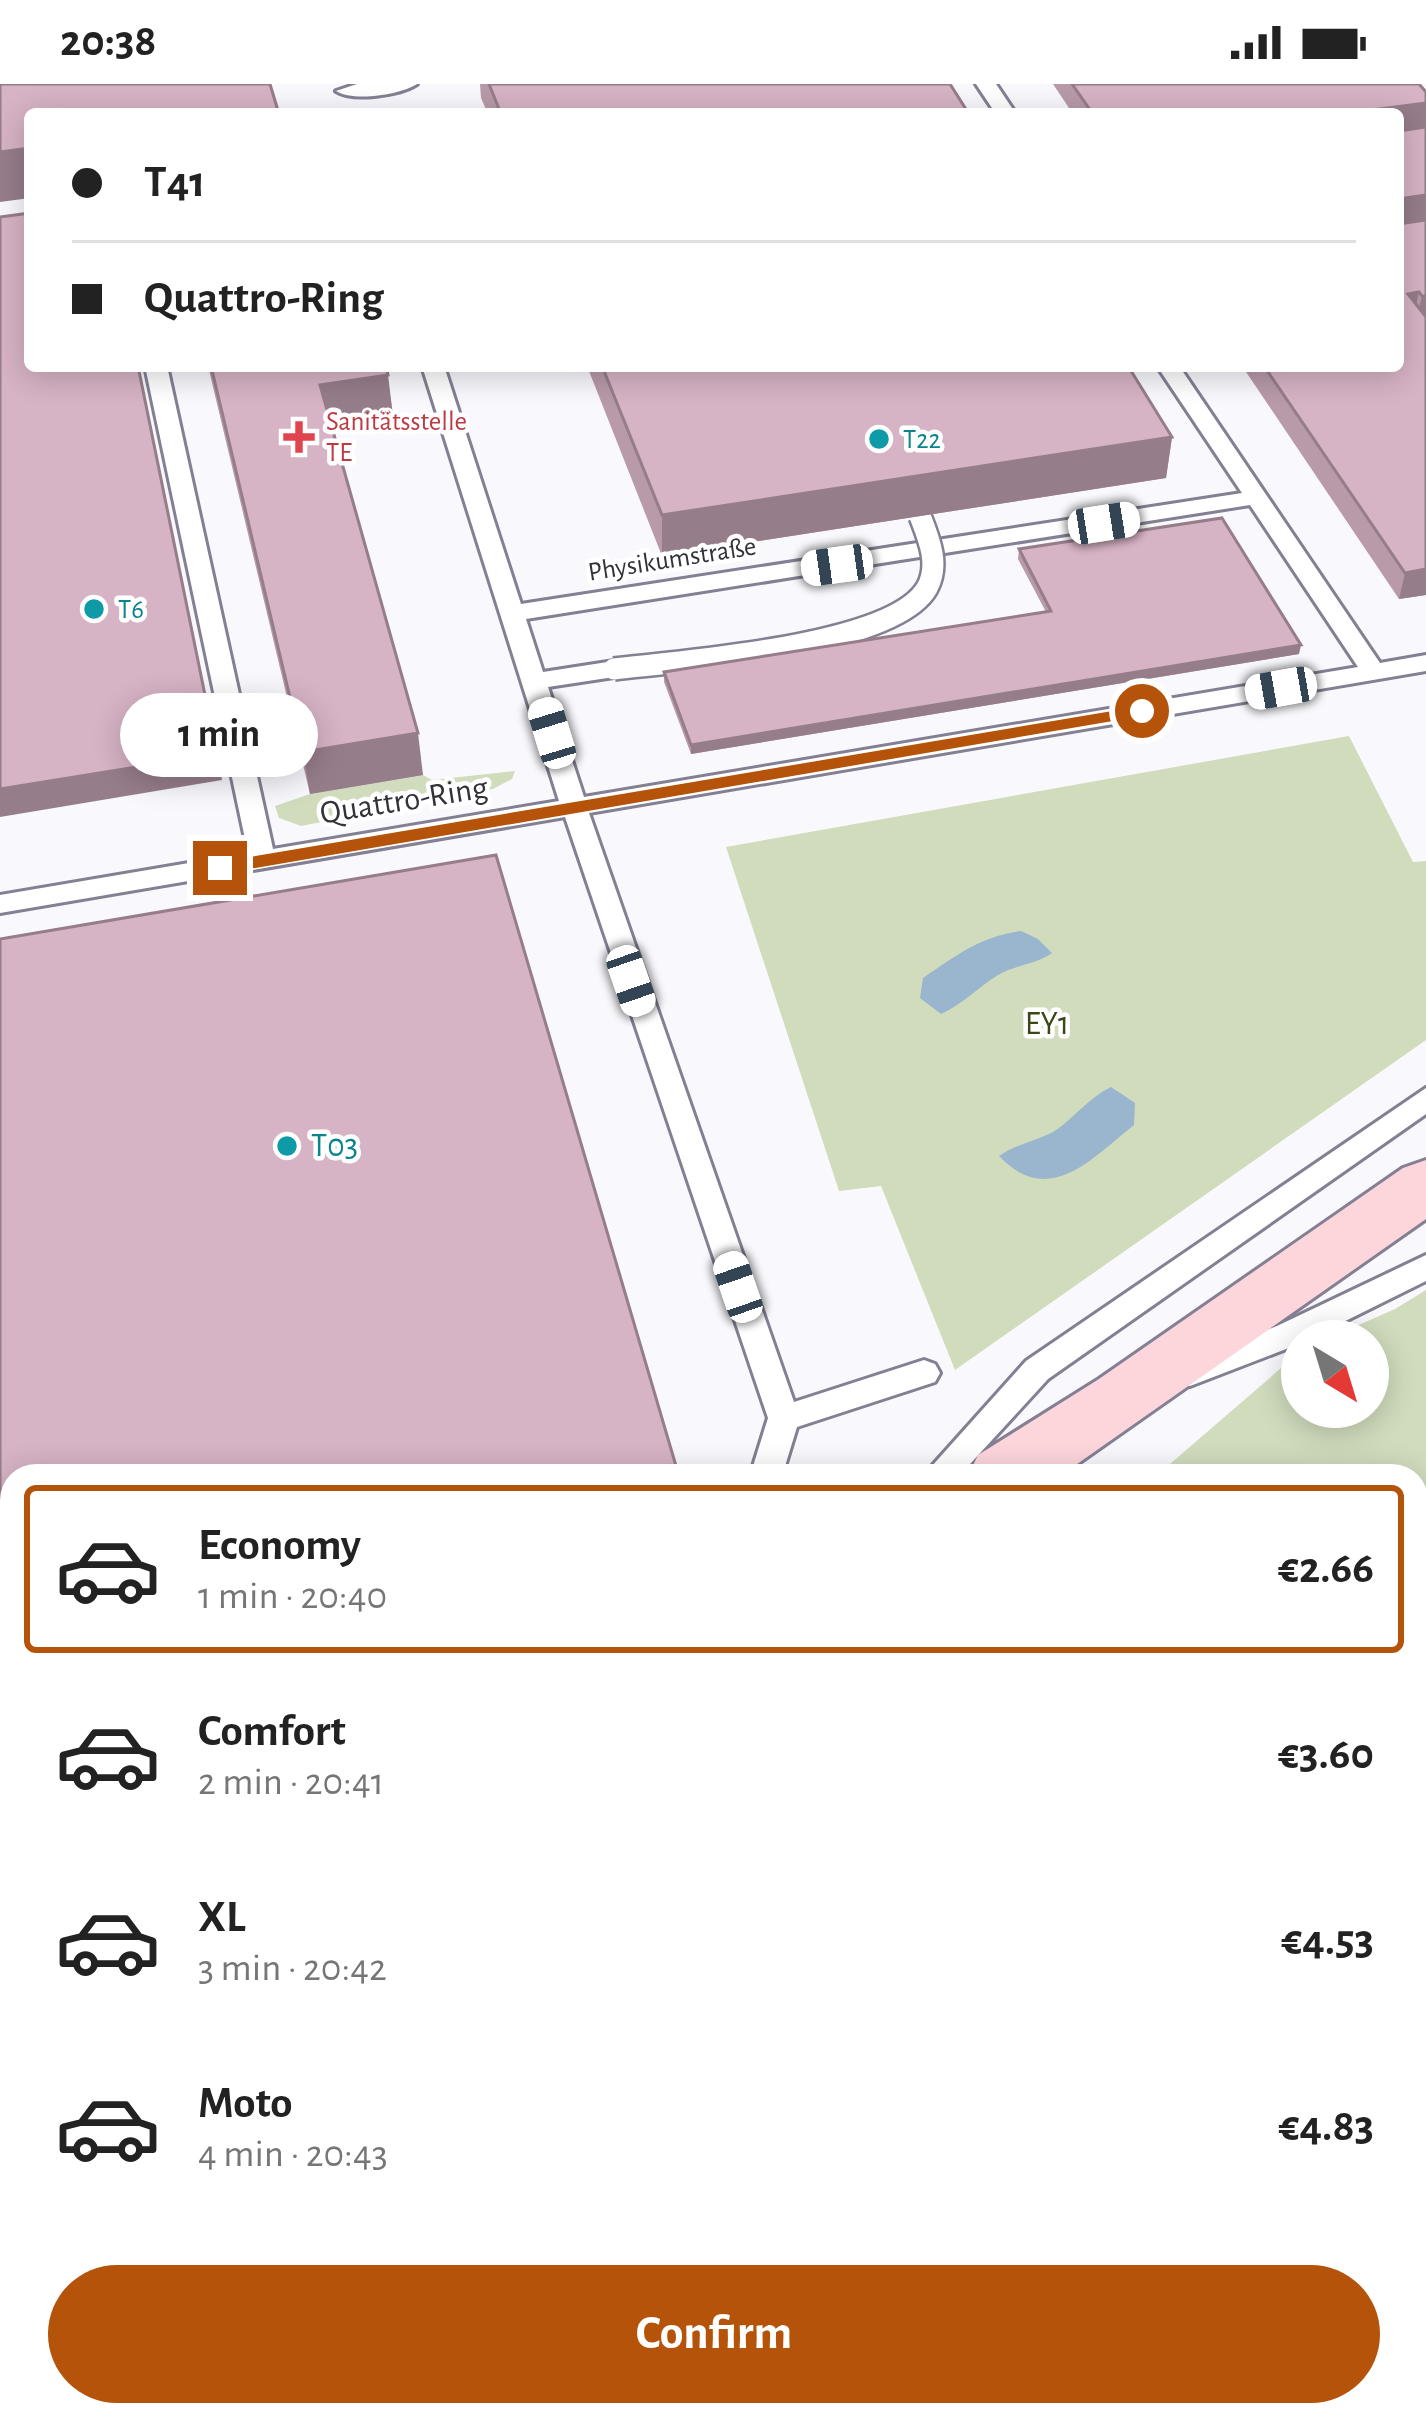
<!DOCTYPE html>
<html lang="en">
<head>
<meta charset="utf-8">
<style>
  :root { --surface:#fff; --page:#f6f6f6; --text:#222; --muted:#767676; --line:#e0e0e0; --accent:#b45309 }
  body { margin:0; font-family:"Alegreya Sans",sans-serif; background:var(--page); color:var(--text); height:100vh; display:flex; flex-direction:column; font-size:45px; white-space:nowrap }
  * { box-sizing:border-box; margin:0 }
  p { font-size:39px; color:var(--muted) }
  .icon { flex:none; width:66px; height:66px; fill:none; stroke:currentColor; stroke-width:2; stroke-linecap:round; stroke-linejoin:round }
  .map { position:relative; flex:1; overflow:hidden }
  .panel { position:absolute; left:0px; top:1380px; width:1428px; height:963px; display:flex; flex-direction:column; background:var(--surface); border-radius:36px 36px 0 0; box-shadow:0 6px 30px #0003 }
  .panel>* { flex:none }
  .top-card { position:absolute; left:24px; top:24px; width:1380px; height:264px; border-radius:12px; box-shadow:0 6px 30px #0003; display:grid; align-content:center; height:264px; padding:0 48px; background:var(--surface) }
  .needle { width:78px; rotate:142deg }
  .tools { position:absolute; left:1281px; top:1236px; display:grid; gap:24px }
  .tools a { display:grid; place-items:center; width:108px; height:108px; border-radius:50%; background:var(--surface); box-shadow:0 6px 30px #0003; font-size:60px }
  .end { position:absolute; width:54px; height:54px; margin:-27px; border:15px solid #b45309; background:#fff; box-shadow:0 0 0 6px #fff }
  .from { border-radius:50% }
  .bubble { position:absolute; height:84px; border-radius:42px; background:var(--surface); box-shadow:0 6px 30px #0003; font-size:39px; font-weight:600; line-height:84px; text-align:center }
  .car { position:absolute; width:36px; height:72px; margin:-36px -18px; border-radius:15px; box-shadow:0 0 9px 3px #0007; background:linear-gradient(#fff 24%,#345 0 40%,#fff 0 76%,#345 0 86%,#fff 0) }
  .top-card b { display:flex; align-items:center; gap:42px; height:114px; font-size:45px }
  .top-card b+b { border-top:3px solid var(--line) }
  .top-card i { width:30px; height:30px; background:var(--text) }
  ul { padding:21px 0 0; list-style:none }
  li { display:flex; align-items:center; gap:36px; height:168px; margin:0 24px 18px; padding:0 24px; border:6px solid transparent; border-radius:12px }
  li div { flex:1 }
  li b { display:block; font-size:45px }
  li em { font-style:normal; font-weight:600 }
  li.active { border-color:var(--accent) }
  li>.icon { width:108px; height:108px; stroke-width:1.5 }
  .primary-button { display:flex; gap:24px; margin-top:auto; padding:24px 48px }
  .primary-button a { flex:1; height:138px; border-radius:72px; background:var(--accent); color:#fff; font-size:48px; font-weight:600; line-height:138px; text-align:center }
  .status { display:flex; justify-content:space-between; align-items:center; height:84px; padding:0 60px; background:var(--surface); direction:ltr }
  .status svg { height:33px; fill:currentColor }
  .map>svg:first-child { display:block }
  .green { fill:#d1dcbd }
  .water { fill:#99b6ce }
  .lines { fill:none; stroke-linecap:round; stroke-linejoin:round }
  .service-casing { stroke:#848093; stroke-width:6 }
  .secondary-casing { stroke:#848093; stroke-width:6 }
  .service { fill:#fff; fill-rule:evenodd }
  .secondary { fill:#fdd6dc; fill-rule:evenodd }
  .service-bridge-casing { stroke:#848093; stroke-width:26; stroke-linecap:butt }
  .service-bridge { stroke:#fff; stroke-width:21 }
  .wall { fill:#b89aa9 }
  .shaded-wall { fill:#967d8a }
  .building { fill:#d6b3c5; stroke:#967d8a; stroke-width:3 }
  .route { fill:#b45309 }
  .health-dot { fill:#e0444e; stroke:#fff; stroke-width:4.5 }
  .culture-dot { fill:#0f9aa8; stroke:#fff; stroke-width:4.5 }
  .labels { text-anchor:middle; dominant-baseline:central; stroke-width:9; stroke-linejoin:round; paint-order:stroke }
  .far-health-label { font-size:27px; fill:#be3a42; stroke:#fff; text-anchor:start }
  .far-culture-label { font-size:27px; fill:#0d838f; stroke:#fff; text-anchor:start }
  .far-street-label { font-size:27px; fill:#333139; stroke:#fff }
  .street-label { font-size:33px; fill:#333139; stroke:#fff }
  .park-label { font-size:33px; fill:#394814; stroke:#fff }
  .culture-label { font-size:33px; fill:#0d838f; stroke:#fff; text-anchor:start }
</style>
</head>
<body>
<div class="status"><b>20:38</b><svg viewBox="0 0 49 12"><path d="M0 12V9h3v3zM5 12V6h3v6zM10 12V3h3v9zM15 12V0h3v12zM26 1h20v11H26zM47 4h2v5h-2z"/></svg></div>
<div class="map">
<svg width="1426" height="2342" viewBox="0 0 1426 2342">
  <rect width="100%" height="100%" fill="#f9f9fd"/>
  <g class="green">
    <polygon points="1349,652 1413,778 1426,777 1426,956 955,1286 881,1102 839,1107 726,763"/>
    <polygon points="515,687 512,695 493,705 301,742 279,734 275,722 310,710 423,691 432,696"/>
    <polygon points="1426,1206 1426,2333 1412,2342 0,2342 0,1997 12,1995 12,2331 1416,2331 1416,1392 1156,1392 1302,1266 1302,1323 1368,1323 1368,1257 1322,1257 1395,1225"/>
  </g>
  <g class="water">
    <path d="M1021 847 1038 855 1052 869C1035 881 1014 881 998 891 977 904 963 920 941 930L920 914 923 894C955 872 981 852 1021 847Z"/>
    <path d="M1111 1003 1135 1019 1134 1041C1090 1076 1049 1124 999 1072 1016 1060 1033 1058 1051 1049 1070 1039 1085 1016 1111 1003Z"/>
  </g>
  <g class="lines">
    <g class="service-casing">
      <g id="service">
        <path d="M417 0C400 11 353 18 336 7L357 0Z"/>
        <polygon points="976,0 996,0 1016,30 996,30"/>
        <path d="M145 282H167L273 765 559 717 422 282H444L521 520 1242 409 1157 282H1179L1380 579 1426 571V587L589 729 794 1318 924 1276 935 1280 940 1289 935 1298 797 1343 782 1392H750L768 1334 565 733 0 829V811L248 769ZM1250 421 1358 583 584 713 548 603 614 593 626 585 614 577 543 588 526 535Z"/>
        <polygon points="1426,1004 1426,1030 1048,1295 959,1392 923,1392 1026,1277"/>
        <polygon points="1426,1171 1426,1197 1299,1260 1190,1302 1179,1298 1174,1289 1179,1280 1277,1242"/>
        <polygon points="12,1714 12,1746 0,1749 0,1717"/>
      </g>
    </g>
    <g class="secondary-casing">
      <g id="secondary">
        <polygon points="1426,1076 1426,1135 1060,1392 968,1392 978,1371 1099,1295 1403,1084"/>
        <polygon points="12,1827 12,1903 0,1906 0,1830"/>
      </g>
    </g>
    <use href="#service" class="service"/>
    <use href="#secondary" class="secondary"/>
    <g class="service-bridge-casing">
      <path id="service-bridge" d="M614 585C680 577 893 563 927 504 940 481 929 455 920 432"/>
    </g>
    <use href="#service-bridge" class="service-bridge"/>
  </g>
  <g class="wall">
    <polygon points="480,0 950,0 969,30 488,30 481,14"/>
    <polygon points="1053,0 1419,0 1398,30 1073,30"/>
    <polygon points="1426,136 1426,511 1399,515 1242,282 1398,282"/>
    <polygon points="208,282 386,282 393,332 331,341 423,691 310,710"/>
    <polygon points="587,282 1128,282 1172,353 1166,394 662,472"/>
    <polygon points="1019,465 1299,570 691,670 664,598 664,588 1046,528 1018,475"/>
  </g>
  <g class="shaded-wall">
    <polygon points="1426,19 1426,43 1398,47 1398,30 1341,30"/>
    <polygon points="30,64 30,114 0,118 0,68"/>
    <polygon points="1426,111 1426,136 1398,140 1398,115"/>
    <polygon points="1419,208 1413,234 1408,210"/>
    <polygon points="1422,212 1426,212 1426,237 1416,238"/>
    <polygon points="388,291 393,332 325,342 320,301"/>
    <polygon points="1172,353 1166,394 662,472 662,431"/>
    <polygon points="1426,485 1426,511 1399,515 1405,489"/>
    <polygon points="1301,561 1299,570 691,670 691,661"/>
    <polygon points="418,649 423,691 310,710 303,668"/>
    <polygon points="217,670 222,696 0,733 0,705"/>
    <polygon points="12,1627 12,1657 0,1660 0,1629"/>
  </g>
  <g class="building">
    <polygon points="0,0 270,0 279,30 30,30 30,64 0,68"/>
    <polygon points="489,0 950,0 969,30 501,30"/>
    <polygon points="1072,0 1419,0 1426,8 1426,19 1341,30 1093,30"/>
    <polygon points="1426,43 1426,111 1398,115 1398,47"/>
    <polygon points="30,129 30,282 138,282 217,670 0,705 0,133"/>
    <polygon points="1426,136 1426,212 1422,212 1419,208 1408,210 1426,233 1426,485 1405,489 1264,282 1398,282 1398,140"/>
    <polygon points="211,282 386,282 388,291 320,301 418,649 303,668"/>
    <polygon points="602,282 1128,282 1172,353 662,431"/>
    <polygon points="1222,434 1301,561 691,661 664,588 1051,527 1019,465"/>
    <polygon points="496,771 679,1392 12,1392 12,1627 0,1629 0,855"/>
  </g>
  <polygon class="route" points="1142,622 1148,624 1148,631 220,790 211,784 220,778"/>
  <path class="health-dot" d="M293 335h12v12h12v12h-12v12h-12v-12h-12v-12h12z"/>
  <g class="culture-dot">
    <circle cx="879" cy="355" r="12"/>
    <circle cx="94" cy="525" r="12"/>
    <circle cx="287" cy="1062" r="12"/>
  </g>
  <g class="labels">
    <g class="far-health-label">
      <text x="326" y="337">Sanitätsstelle<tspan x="326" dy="31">TE</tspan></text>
    </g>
    <g class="far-culture-label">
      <text x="903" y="355">T22</text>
      <text x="118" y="525">T6</text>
    </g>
    <g class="far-street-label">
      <text transform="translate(672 475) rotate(-9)">Physikumstraße</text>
    </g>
    <g class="street-label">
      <text transform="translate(404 717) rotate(-9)">Quattro-Ring</text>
    </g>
    <g class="park-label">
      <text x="1047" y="940">EY1</text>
    </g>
    <g class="culture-label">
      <text x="311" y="1062">T03</text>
    </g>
  </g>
</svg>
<div class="tools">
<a><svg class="needle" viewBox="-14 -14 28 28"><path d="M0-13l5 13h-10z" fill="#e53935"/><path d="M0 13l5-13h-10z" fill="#767676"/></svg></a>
</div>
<i class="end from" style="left:1142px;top:627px"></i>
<i class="end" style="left:220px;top:784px"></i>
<div class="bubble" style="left:120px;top:609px;width:198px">1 min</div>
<i class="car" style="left:1104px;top:439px;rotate:81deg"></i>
<i class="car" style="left:837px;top:481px;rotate:262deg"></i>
<i class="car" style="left:1281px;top:604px;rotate:260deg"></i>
<i class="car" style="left:552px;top:649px;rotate:343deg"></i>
<i class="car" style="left:631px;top:897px;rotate:161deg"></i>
<i class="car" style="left:738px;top:1203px;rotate:341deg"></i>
<div class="top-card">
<b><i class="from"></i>T41</b>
<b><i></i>Quattro-Ring</b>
</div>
<section class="panel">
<ul>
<li class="active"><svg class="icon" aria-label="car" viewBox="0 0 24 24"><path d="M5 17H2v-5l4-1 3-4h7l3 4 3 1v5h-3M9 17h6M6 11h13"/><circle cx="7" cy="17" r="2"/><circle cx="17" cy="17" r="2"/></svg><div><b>Economy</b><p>1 min · 20:40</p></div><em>€2.66</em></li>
<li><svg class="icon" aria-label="car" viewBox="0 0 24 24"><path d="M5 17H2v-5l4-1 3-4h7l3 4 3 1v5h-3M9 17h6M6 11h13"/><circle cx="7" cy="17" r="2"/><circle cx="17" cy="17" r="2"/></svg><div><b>Comfort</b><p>2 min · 20:41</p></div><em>€3.60</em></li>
<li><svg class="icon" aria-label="car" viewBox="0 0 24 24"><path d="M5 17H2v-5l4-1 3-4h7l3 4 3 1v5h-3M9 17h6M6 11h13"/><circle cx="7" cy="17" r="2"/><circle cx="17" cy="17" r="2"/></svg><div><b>XL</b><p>3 min · 20:42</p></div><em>€4.53</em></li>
<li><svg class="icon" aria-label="car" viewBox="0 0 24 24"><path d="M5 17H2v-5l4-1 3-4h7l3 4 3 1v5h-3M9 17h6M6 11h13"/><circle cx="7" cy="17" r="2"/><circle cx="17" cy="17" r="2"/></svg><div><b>Moto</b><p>4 min · 20:43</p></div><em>€4.83</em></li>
</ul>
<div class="primary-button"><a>Confirm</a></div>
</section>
</div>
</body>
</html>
